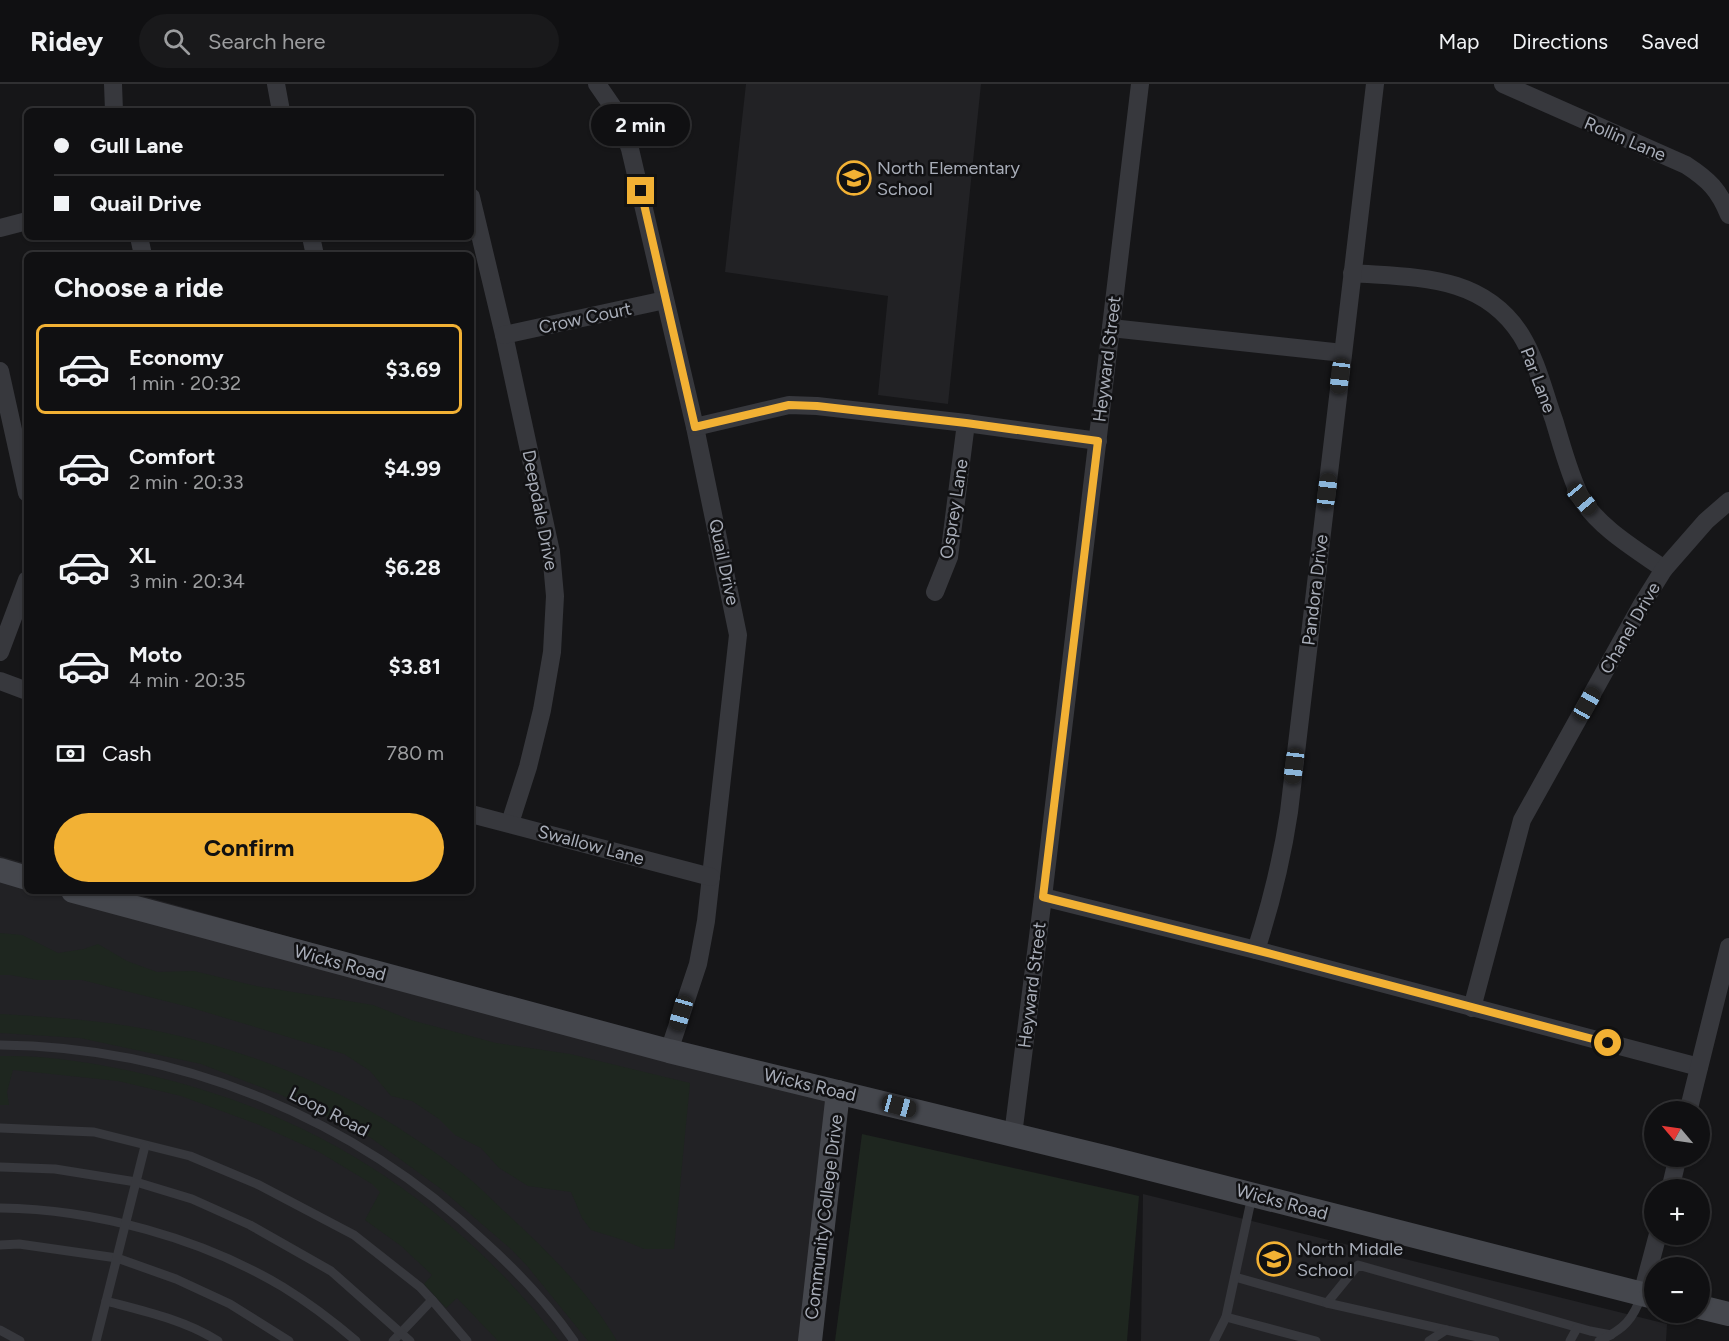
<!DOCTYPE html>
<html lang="en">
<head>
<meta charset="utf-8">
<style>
  :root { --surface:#101012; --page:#19191b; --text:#f1f3f6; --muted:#9c9d9f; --line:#303032; --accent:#f2b134 }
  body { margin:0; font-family:Figtree,sans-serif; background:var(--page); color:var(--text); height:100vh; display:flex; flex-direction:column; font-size:22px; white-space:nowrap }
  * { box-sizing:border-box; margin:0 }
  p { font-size:20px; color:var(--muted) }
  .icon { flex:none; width:33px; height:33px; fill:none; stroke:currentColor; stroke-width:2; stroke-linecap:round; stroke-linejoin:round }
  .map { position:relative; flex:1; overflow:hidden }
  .panel { position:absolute; left:24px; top:168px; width:450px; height:642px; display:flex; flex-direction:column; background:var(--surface); border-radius:9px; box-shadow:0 2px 4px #0004,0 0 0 2px var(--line) }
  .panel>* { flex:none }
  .banner { position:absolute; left:24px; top:24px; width:450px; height:132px; border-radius:9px; box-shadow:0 2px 4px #0004,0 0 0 2px var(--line); display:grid; align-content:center; height:132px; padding:0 30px; background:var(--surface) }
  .needle { width:39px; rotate:299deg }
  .fabs { position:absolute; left:1644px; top:1017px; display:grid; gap:12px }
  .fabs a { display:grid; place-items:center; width:66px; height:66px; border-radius:50%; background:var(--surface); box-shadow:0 2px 4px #0004,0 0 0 2px var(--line); font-size:30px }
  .end { position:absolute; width:27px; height:27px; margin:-14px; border:8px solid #f2b134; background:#111; box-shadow:0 0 0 3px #111 }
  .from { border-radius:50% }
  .bubble { position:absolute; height:42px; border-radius:21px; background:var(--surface); box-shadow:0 2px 4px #0004,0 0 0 2px var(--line); font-size:20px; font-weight:700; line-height:42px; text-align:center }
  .car { position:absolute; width:18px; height:36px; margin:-18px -9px; border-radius:8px; box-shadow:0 0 4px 2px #0007; background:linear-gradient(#222 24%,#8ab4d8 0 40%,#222 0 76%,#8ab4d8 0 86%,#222 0) }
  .banner b { display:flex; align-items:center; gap:21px; height:57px; font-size:22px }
  .banner b+b { border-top:2px solid var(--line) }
  .banner i { width:15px; height:15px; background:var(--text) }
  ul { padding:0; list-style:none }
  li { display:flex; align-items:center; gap:18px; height:90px; margin:0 12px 9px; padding:0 18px; border:3px solid transparent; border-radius:9px }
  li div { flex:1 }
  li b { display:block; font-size:22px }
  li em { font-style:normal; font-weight:700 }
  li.on { border-color:var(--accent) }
  li>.icon { width:54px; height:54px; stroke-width:1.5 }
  h2 { padding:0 30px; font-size:27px; line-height:72px }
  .pay { display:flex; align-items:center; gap:15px; height:66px; padding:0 30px; font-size:22px }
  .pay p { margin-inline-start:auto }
  .primary-button { display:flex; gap:12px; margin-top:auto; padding:12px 30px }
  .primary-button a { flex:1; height:69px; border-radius:36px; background:var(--accent); color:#111; font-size:24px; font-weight:700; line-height:69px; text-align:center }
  header { display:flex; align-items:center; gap:36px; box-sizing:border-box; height:84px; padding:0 30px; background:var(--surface); border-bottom:2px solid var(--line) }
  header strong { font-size:28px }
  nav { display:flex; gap:33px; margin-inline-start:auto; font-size:21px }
  .search { width:420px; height:54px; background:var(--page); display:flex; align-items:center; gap:15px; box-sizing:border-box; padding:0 21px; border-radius:33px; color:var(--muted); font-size:22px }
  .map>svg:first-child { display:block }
  .built { fill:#222225 }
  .green { fill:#1e261f }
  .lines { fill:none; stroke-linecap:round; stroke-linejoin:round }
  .lane { stroke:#37383d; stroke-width:9 }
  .street { stroke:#37383d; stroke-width:18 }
  .secondary { stroke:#45474d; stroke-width:24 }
  .route { stroke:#f2b134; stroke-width:8 }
  .labels { text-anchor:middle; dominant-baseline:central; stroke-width:5; stroke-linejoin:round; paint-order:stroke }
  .street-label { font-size:18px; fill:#a8adb8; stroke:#111113 }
  .poi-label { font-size:18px; fill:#a8adb8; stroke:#111113; text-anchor:start }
</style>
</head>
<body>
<header>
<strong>Ridey</strong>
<div class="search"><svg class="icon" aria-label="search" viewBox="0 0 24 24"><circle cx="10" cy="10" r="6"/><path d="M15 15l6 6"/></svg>Search here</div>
<nav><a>Map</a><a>Directions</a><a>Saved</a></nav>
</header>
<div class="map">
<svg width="1729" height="1257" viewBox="0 0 1729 1257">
  <rect width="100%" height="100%" fill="#161618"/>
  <g class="built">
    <polygon points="746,0 981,0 948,320 878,311 888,212 725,188"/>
    <polygon points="0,772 27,780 27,807 125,807 490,909 835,1001 807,1257 0,1257"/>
    <polygon points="1143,1110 1667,1240 1666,1257 1141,1257"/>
  </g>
  <g class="green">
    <polygon points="0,849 22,851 58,869 84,865 98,860 127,877 157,888 194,887 256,902 373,921 411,936 496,959 570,970 690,999 674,1165 644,1165 623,1156 591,1146 582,1134 571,1108 528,1102 499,1084 481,1064 455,1051 439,1035 412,1017 391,1012 370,987 344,970 189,923 82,896 38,896 10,891 0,891"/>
    <path d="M0 930C54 933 109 937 162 948 269 971 371 1018 457 1085 474 1097 489 1113 504 1127 547 1166 588 1207 617 1257H588L528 1183 512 1166 441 1105 371 1054 279 1010 201 980 80 954 0 949Z"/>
    <path d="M0 972C48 971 97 979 144 990 313 1028 454 1119 559 1257H498L457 1214 446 1224 424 1200 432 1191 401 1162 365 1136 380 1108 372 1100 319 1068 257 1040 181 1012 118 997 13 986 7 1008 9 1021H0Z"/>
    <polygon points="862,1050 1139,1112 1127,1257 835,1257"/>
  </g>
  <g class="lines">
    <g class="lane">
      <path d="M0 961C182 963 354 1034 486 1159 518 1188 549 1221 574 1257"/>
      <polyline points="0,1044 94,1048 190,1072 259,1101 354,1151 420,1203 432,1216 393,1257"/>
      <polyline points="0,1083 55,1085 136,1098 192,1115 250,1141 331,1187 410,1257"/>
      <path d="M0 1124C95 1125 201 1154 283 1203 309 1219 333 1237 356 1257"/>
      <polyline points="0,1161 19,1160 117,1174 176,1195 230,1220 289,1257"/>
      <polyline points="1235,1193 1327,1219 1358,1181 1590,1247 1611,1251"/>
      <polyline points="432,1216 467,1257"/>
      <path d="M106 1217C144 1227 185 1236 218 1257"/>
      <polyline points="1327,1219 1495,1257"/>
      <polyline points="1226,1233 1316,1257"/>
      <polyline points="0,1246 20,1257"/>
      <polyline points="96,1257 145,1062"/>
      <polyline points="1214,1257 1226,1233 1252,1112"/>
      <polyline points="1429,1257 1446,1246"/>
      <polyline points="1570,1257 1577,1244"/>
      <path d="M1599 1257C1624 1245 1633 1236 1642 1210"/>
    </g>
    <g class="street">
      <polyline points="113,0 114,27"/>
      <polyline points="276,0 281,27"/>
      <polyline points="597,0 617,29 630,65 695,343 738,551 706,837 698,880 669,967"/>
      <path d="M1503 0 1686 81C1709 96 1719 106 1729 131"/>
      <polyline points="471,113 504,251 551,468 555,512 552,568 542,626 528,683 510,739"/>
      <polyline points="0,144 27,137"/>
      <polyline points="139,153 143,171"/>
      <polyline points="311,153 315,171"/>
      <path d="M1352 189C1416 194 1482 190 1521 251 1537 277 1544 308 1554 336 1562 362 1569 390 1581 414 1598 443 1637 466 1664 485"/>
      <polyline points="1111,244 1343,269"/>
      <polyline points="504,251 665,216"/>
      <polyline points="0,287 27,409"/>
      <polyline points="695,343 789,321 817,322 966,339 1098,357"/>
      <polyline points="935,508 949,473 966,339"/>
      <polyline points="0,568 27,496"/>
      <polyline points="0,597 27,607"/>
      <polyline points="471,730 711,793"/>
      <polyline points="1043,813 1256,866 1699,983"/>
      <path d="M1256 866C1271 820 1282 775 1289 728L1375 0"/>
      <polyline points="1472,924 1522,736 1641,522 1664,485 1706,437 1729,417"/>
      <polyline points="1688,1028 1729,863"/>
      <polyline points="1013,1051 1043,813 1140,0"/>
      <polyline points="1670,1106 1678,1072"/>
      <polyline points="1642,1210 1658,1150"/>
    </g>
    <g class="secondary">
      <polyline points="0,786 27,794"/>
      <polyline points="73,807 669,967 1108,1074 1654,1213"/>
      <polyline points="1700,1223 1729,1230"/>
      <polyline points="810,1257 838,1008"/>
    </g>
  </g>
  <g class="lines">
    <polyline class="route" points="641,107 695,343 789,321 817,322 966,339 1098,357 1043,813 1256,866 1608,959"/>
  </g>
  <defs>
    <g id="school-ring" transform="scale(1.725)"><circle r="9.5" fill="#111113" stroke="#f2b134" stroke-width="1.5"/><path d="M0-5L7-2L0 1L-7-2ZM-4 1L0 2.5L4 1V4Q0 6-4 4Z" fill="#f2b134"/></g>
  </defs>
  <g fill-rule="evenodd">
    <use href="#school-ring" x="854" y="94"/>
    <use href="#school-ring" x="1274" y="1175"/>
  </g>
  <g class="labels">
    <g class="street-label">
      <text transform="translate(1625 55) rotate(23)">Rollin Lane</text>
      <text transform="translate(585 234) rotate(-12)">Crow Court</text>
      <text transform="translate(1107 275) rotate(-83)">Heyward Street</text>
      <text transform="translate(1538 296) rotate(69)">Par Lane</text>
      <text transform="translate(954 425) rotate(-81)">Osprey Lane</text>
      <text transform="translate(540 426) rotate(79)">Deepdale Drive</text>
      <text transform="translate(724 478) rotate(78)">Quail Drive</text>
      <text transform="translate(1315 506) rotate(-83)">Pandora Drive</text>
      <text transform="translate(1630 544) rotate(-60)">Chanel Drive</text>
      <text transform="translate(591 761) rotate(15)">Swallow Lane</text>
      <text transform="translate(340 879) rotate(15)">Wicks Road</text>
      <text transform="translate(1032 901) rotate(-83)">Heyward Street</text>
      <text transform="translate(810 1001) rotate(13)">Wicks Road</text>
      <text transform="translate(329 1028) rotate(27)">Loop Road</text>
      <text transform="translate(1282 1118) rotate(15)">Wicks Road</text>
      <text transform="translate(824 1133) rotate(-83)">Community College Drive</text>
    </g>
    <g class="poi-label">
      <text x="877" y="84">North Elementary<tspan x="877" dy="21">School</tspan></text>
      <text x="1297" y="1165">North Middle<tspan x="1297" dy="21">School</tspan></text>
    </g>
  </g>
</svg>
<div class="fabs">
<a><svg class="needle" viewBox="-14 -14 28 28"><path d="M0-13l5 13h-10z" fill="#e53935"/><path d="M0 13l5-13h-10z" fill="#9c9d9f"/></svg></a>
<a>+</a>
<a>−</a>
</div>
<i class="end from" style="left:1608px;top:959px"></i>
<i class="end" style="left:641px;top:107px"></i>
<div class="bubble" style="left:591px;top:20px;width:99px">2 min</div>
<i class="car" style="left:1340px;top:292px;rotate:187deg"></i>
<i class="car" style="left:1327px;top:407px;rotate:7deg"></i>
<i class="car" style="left:1582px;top:415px;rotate:140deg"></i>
<i class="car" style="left:1587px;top:620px;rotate:29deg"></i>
<i class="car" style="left:1294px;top:682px;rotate:187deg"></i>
<i class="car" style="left:681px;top:929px;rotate:196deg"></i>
<i class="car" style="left:899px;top:1022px;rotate:105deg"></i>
<div class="banner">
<b><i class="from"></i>Gull Lane</b>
<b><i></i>Quail Drive</b>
</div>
<section class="panel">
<h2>Choose a ride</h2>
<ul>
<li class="on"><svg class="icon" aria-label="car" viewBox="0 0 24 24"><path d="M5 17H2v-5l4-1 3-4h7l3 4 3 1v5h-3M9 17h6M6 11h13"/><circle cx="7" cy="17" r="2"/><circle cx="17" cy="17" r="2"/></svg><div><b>Economy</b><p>1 min · 20:32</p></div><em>$3.69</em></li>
<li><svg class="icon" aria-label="car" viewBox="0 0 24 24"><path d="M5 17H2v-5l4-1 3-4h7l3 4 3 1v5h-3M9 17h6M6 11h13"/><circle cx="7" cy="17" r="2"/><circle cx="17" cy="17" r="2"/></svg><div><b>Comfort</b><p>2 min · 20:33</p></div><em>$4.99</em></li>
<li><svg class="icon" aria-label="car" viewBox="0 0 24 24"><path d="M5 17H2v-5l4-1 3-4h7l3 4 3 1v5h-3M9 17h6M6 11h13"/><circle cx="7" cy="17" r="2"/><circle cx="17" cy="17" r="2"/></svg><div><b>XL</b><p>3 min · 20:34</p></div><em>$6.28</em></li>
<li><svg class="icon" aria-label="car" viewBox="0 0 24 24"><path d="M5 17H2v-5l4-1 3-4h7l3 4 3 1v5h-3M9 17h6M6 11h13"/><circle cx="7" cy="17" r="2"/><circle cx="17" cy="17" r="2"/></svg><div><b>Moto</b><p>4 min · 20:35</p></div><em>$3.81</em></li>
</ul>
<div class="pay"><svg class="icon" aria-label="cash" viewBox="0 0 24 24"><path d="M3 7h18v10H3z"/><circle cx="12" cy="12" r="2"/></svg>Cash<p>780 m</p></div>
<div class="primary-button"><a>Confirm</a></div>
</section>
</div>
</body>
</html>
